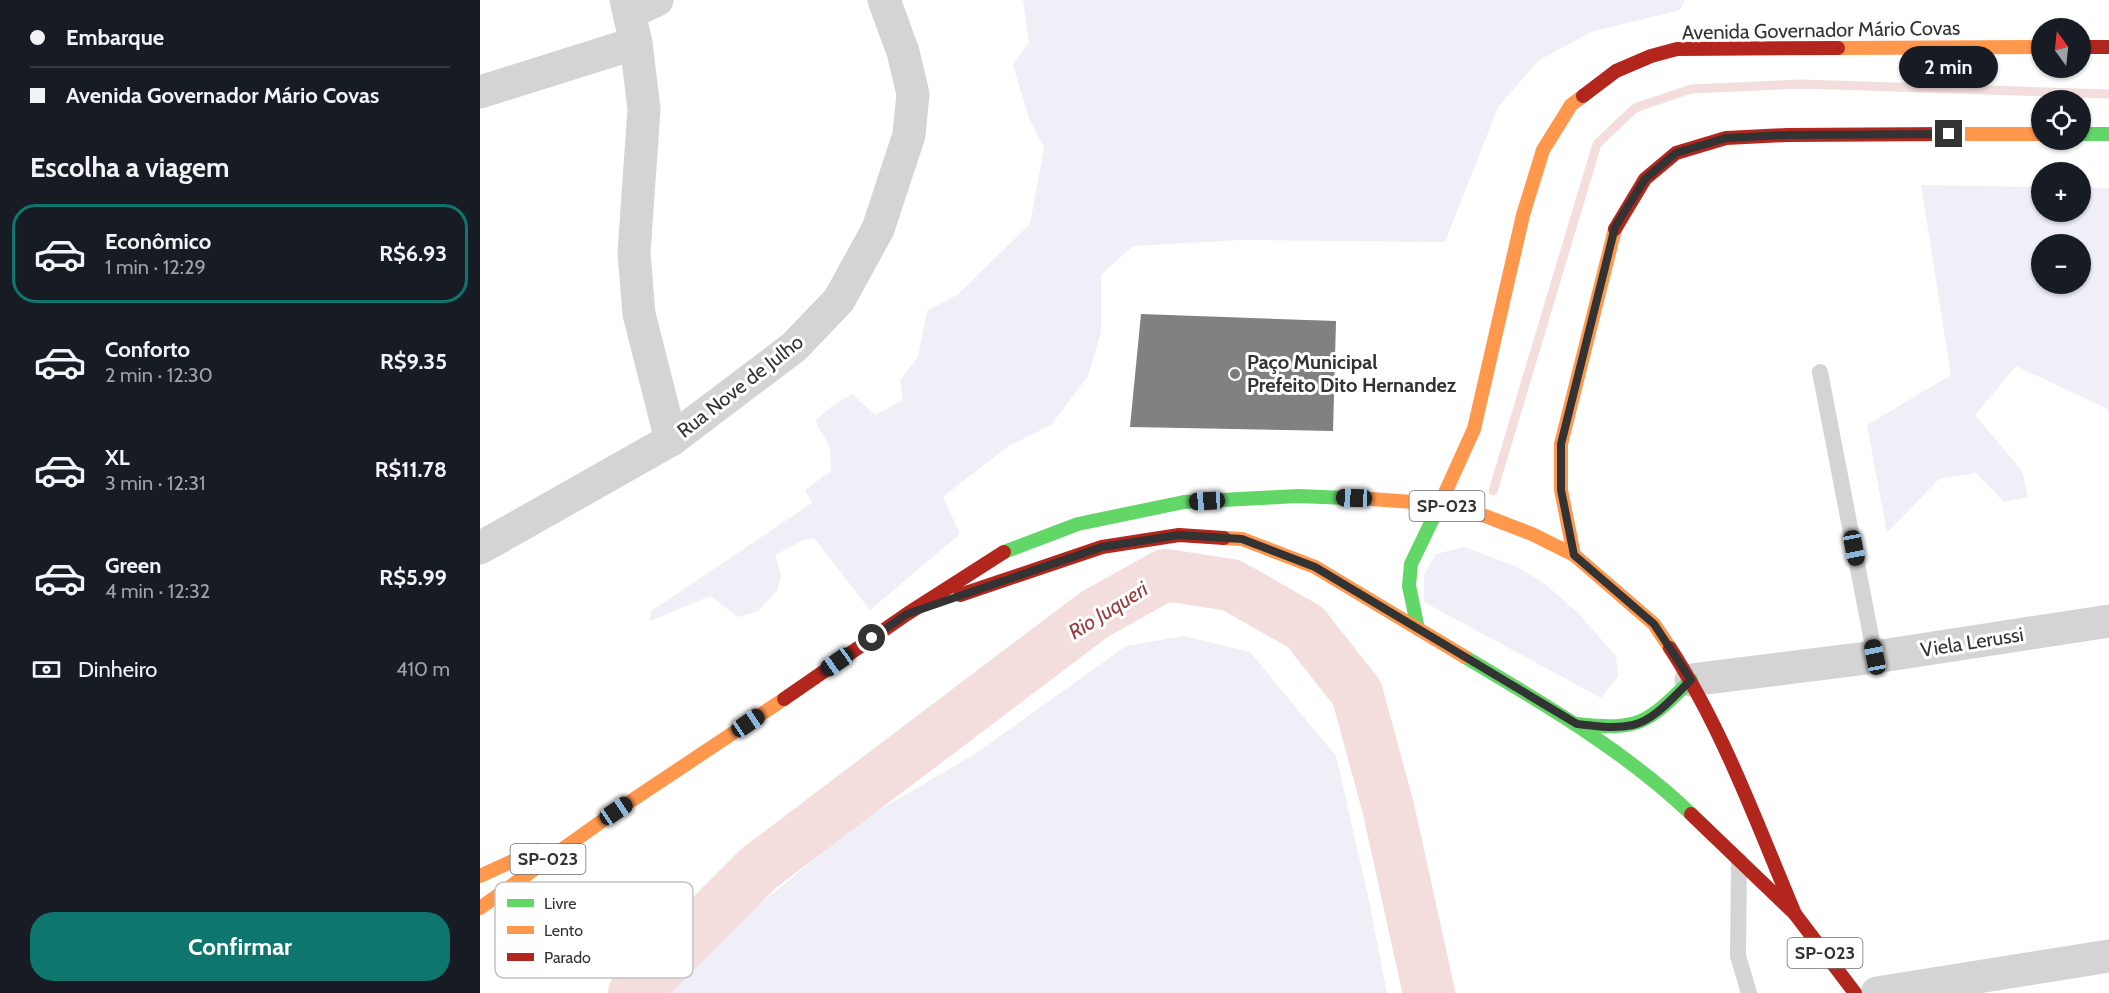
<!DOCTYPE html>
<html lang="pt">
<head>
<meta charset="utf-8">
<style>
  :root { --surface:#171b24; --page:#242831; --text:#f1f3f6; --muted:#9ea1a6; --line:#363941; --accent:#0f766e }
  body { margin:0; font-family:Cabin,sans-serif; background:var(--page); color:var(--text); height:100vh; display:flex; flex-direction:column; font-size:22px; white-space:nowrap }
  * { box-sizing:border-box; margin:0 }
  p { font-size:20px; color:var(--muted) }
  .icon { flex:none; width:33px; height:33px; fill:none; stroke:currentColor; stroke-width:2; stroke-linecap:round; stroke-linejoin:round }
  .map { position:relative; flex:1; overflow:hidden }
  .panel { display:flex; flex-direction:column; background:var(--surface); width:480px }
  .panel>* { flex:none }
  .hud { display:grid; align-content:center; height:132px; padding:0 30px; background:var(--surface) }
  .needle { width:39px; rotate:345deg }
  .controls { position:absolute; left:1551px; top:18px; display:grid; gap:12px }
  .controls a { display:grid; place-items:center; width:60px; height:60px; border-radius:50%; background:var(--surface); box-shadow:0 2px 4px #0004; font-size:30px }
  .end { position:absolute; width:27px; height:27px; margin:-14px; border:8px solid #333; background:#fff; box-shadow:0 0 0 3px #fff }
  .from { border-radius:50% }
  .bubble { position:absolute; height:42px; border-radius:21px; background:var(--surface); box-shadow:0 2px 4px #0004; font-size:20px; font-weight:700; line-height:42px; text-align:center }
  .car { position:absolute; width:18px; height:36px; margin:-18px -9px; border-radius:8px; box-shadow:0 0 4px 2px #0007; background:linear-gradient(#222 24%,#8ab4d8 0 40%,#222 0 76%,#8ab4d8 0 86%,#222 0) }
  .hud b { display:flex; align-items:center; gap:21px; height:57px; font-size:22px }
  .hud b+b { border-top:2px solid var(--line) }
  .hud i { width:15px; height:15px; background:var(--text) }
  ul { padding:0; list-style:none }
  li { display:flex; align-items:center; gap:18px; height:99px; margin:0 12px 9px; padding:0 18px; border:3px solid transparent; border-radius:24px }
  li div { flex:1 }
  li b { display:block; font-size:22px }
  li em { font-style:normal; font-weight:700 }
  li.active { border-color:var(--accent) }
  li>.icon { width:54px; height:54px; stroke-width:1.5 }
  h2 { padding:0 30px; font-size:27px; line-height:72px }
  .pay { display:flex; align-items:center; gap:15px; height:66px; padding:0 30px; font-size:22px }
  .pay p { margin-inline-start:auto }
  .cta { display:flex; gap:12px; margin-top:auto; padding:12px 30px }
  .cta a { flex:1; height:69px; border-radius:24px; background:var(--accent); color:#fff; font-size:24px; font-weight:700; line-height:69px; text-align:center }
  main { display:flex; flex:1; min-height:0 }
  .map>svg:first-child { display:block }
  .green { fill:#f0eef6; fill-rule:evenodd }
  .lines { fill:none; stroke-linecap:round; stroke-linejoin:round }
  .stream { stroke:#f4dddd; stroke-width:9 }
  .river { stroke:#f4dddd; stroke-width:52 }
  .building { fill:#818181 }
  .lane { stroke:#d4d4d4; stroke-width:16 }
  .street { stroke:#d4d4d4; stroke-width:33 }
  .fast { stroke:#63d668; stroke-width:14 }
  .slow { stroke:#ff974d; stroke-width:14 }
  .jam { stroke:#b3261e; stroke-width:14 }
  .route { stroke:#333; stroke-width:8 }
  .poi-dot { fill:#7a7a7a; stroke:#fff; stroke-width:2 }
  .labels { text-anchor:middle; dominant-baseline:central; stroke-width:6; stroke-linejoin:round; paint-order:stroke }
  .shield { fill:#fff; stroke:#707070; stroke-width:1.5 }
  .shield-label { font-size:18px; font-weight:bold; fill:#333 }
  .street-label { font-size:20px; fill:#333; stroke:#fff }
  .poi-label { font-size:20px; font-weight:bold; fill:#333; stroke:#fff; text-anchor:start }
  .water-label { font-size:21px; font-style:italic; fill:#9a3c3c; stroke:#fff }
  .key { fill:#fff; stroke:#c2c2c2; stroke-width:1.5 }
  .key-label { font-size:16px; fill:#333 }
</style>
</head>
<body>
<main>
<section class="panel">
<div class="hud">
<b><i class="from"></i>Embarque</b>
<b><i></i>Avenida Governador Mário Covas</b>
</div>
<h2>Escolha a viagem</h2>
<ul>
<li class="active"><svg class="icon" aria-label="car" viewBox="0 0 24 24"><path d="M5 17H2v-5l4-1 3-4h7l3 4 3 1v5h-3M9 17h6M6 11h13"/><circle cx="7" cy="17" r="2"/><circle cx="17" cy="17" r="2"/></svg><div><b>Econômico</b><p>1 min · 12:29</p></div><em>R$6.93</em></li>
<li><svg class="icon" aria-label="car" viewBox="0 0 24 24"><path d="M5 17H2v-5l4-1 3-4h7l3 4 3 1v5h-3M9 17h6M6 11h13"/><circle cx="7" cy="17" r="2"/><circle cx="17" cy="17" r="2"/></svg><div><b>Conforto</b><p>2 min · 12:30</p></div><em>R$9.35</em></li>
<li><svg class="icon" aria-label="car" viewBox="0 0 24 24"><path d="M5 17H2v-5l4-1 3-4h7l3 4 3 1v5h-3M9 17h6M6 11h13"/><circle cx="7" cy="17" r="2"/><circle cx="17" cy="17" r="2"/></svg><div><b>XL</b><p>3 min · 12:31</p></div><em>R$11.78</em></li>
<li><svg class="icon" aria-label="car" viewBox="0 0 24 24"><path d="M5 17H2v-5l4-1 3-4h7l3 4 3 1v5h-3M9 17h6M6 11h13"/><circle cx="7" cy="17" r="2"/><circle cx="17" cy="17" r="2"/></svg><div><b>Green</b><p>4 min · 12:32</p></div><em>R$5.99</em></li>
</ul>
<div class="pay"><svg class="icon" aria-label="cash" viewBox="0 0 24 24"><path d="M3 7h18v10H3z"/><circle cx="12" cy="12" r="2"/></svg>Dinheiro<p>410 m</p></div>
<div class="cta"><a>Confirmar</a></div>
</section>
<div class="map">
<svg width="1629" height="993" viewBox="0 0 1629 993">
  <rect width="100%" height="100%" fill="#fff"/>
  <g class="green">
    <polygon points="543,0 1205,0 1200,10 1111,32 1058,61 1018,107 965,242 762,240 653,246 621,275 621,332 608,376 571,425 527,447 463,497 480,534 390,610 334,538 324,540 295,555 301,576 297,591 278,611 258,617 230,596 170,621 171,611 332,503 325,490 351,471 350,447 335,421 351,407 372,394 395,415 423,400 420,380 438,357 447,311 477,295 550,224 564,148 549,118 533,65 549,42"/>
    <path d="M1441 185 1561 187 1562 212H1600L1601 187 1629 188V416L1628 409 1536 366 1495 415 1542 471 1548 497 1524 502 1496 473 1459 479 1407 533 1387 425 1471 375ZM1562 244H1600V284H1562Z"/>
    <polygon points="984,547 1035,566 1064,583 1097,612 1136,656 1138,677 1121,698 944,602 944,575 956,554"/>
    <polygon points="703,636 770,652 856,756 888,896 907,993 186,993 253,926 381,821 498,752 646,646"/>
  </g>
  <g class="lines">
    <polyline class="stream" points="1013,491 1117,144 1155,108 1211,89 1321,84 1629,94"/>
    <polyline class="river" points="154,993 279,868 615,614 685,575 751,585 825,627 877,693 908,807 949,993"/>
  </g>
  <polygon class="building" points="661,314 856,321 853,431 650,427"/>
  <g class="lines">
    <g class="lane">
      <polyline points="1340,372 1395,657"/>
      <polyline points="1259,860 1258,956 1269,993"/>
    </g>
    <g class="street">
      <polyline points="146,0 156,43 164,109 154,253 159,314 191,440"/>
      <polyline points="149,13 177,0"/>
      <polyline points="0,92 156,43"/>
      <polyline points="0,548 191,440 314,347 359,300 398,229 429,135 433,94 423,52 404,0"/>
      <polyline points="1211,680 1395,657 1629,621"/>
      <polyline points="1397,993 1629,956"/>
    </g>
    <g class="fast">
      <polyline points="1600,134 1629,134"/>
      <polyline points="524,552 598,524 704,502 818,496 891,499"/>
      <polyline points="938,629 929,586 931,564 960,504"/>
      <path d="M985 657C1064 704 1144 750 1211 814"/>
      <path d="M1097 724C1161 731 1167 723 1211 680"/>
    </g>
    <g class="slow">
      <polyline points="1358,48 1562,47"/>
      <polyline points="1470,134 1562,134"/>
      <polyline points="891,499 960,504 1005,516 1052,534 1094,555 1174,624 1190,648"/>
      <polyline points="960,504 994,429 1043,215 1063,150 1091,105 1103,96"/>
      <polyline points="744,538 762,539 835,567 985,657"/>
      <polyline points="1094,555 1081,490 1081,444 1135,229"/>
      <polyline points="0,876 57,850"/>
      <polyline points="0,908 136,811 304,699"/>
    </g>
    <g class="jam">
      <polyline points="1600,47 1629,47"/>
      <polyline points="1103,96 1136,71 1171,56 1197,49 1358,48"/>
      <polyline points="1135,229 1165,179 1196,153 1246,138 1307,135 1470,134"/>
      <polyline points="480,595 622,547 699,535 744,538"/>
      <path d="M1190 648C1243 729 1277 824 1315 914"/>
      <polyline points="304,699 427,614 524,552"/>
      <polyline points="1211,814 1315,914 1375,993"/>
    </g>
  </g>
  <g class="lines">
    <path class="route" d="M392 638 427 614 622 547 699 535 762 539 835 567 1097 724C1115 726 1134 729 1153 725 1175 720 1195 695 1211 680L1174 624 1094 555 1081 490V444L1135 227 1165 179 1196 153 1246 138 1307 135 1469 134"/>
  </g>
  <circle class="poi-dot" cx="755" cy="374" r="6"/>
  <g class="labels">
    <g class="shield">
      <rect x="929.5" y="491" width="75" height="30" rx="4.5"/>
      <rect x="30.5" y="844" width="75" height="30" rx="4.5"/>
      <rect x="1307.5" y="938" width="75" height="30" rx="4.5"/>
    </g>
    <g class="shield-label">
      <text x="967" y="506">SP-023</text>
      <text x="68" y="859">SP-023</text>
      <text x="1345" y="953">SP-023</text>
    </g>
    <g class="street-label">
      <text transform="translate(1341 30) rotate(-1)">Avenida Governador Mário Covas</text>
      <text transform="translate(260 386) rotate(-38)">Rua Nove de Julho</text>
      <text transform="translate(1492 642) rotate(-9)">Viela Lerussi</text>
    </g>
    <g class="poi-label">
      <text x="767" y="362">Paço Municipal<tspan x="767" dy="23">Prefeito Dito Hernandez</tspan></text>
    </g>
    <g class="water-label">
      <text transform="translate(628 610) rotate(-32)">Rio Juqueri</text>
    </g>
  </g>
  <rect x="15" y="882" width="198" height="96" rx="9" class="key"/>
  <rect x="27" y="899" width="27" height="8" fill="#63d668"/>
  <rect x="27" y="926" width="27" height="8" fill="#ff974d"/>
  <rect x="27" y="953" width="27" height="8" fill="#b3261e"/>
  <g class="key-label">
    <text x="64" y="909">Livre</text>
    <text x="64" y="936">Lento</text>
    <text x="64" y="963">Parado</text>
  </g>
</svg>
<div class="controls">
<a><svg class="needle" viewBox="-14 -14 28 28"><path d="M0-13l5 13h-10z" fill="#e53935"/><path d="M0 13l5-13h-10z" fill="#9ea1a6"/></svg></a>
<a><svg class="icon" aria-label="locate" viewBox="0 0 24 24"><circle cx="12" cy="12" r="6"/><path d="M12 2v4M12 18v4M2 12h4M18 12h4"/></svg></a>
<a>+</a>
<a>−</a>
</div>
<i class="end from" style="left:392px;top:638px"></i>
<i class="end" style="left:1469px;top:134px"></i>
<div class="bubble" style="left:1419px;top:46px;width:99px">2 min</div>
<i class="car" style="left:874px;top:498px;rotate:272deg"></i>
<i class="car" style="left:727px;top:501px;rotate:267deg"></i>
<i class="car" style="left:1374px;top:548px;rotate:169deg"></i>
<i class="car" style="left:1395px;top:657px;rotate:349deg"></i>
<i class="car" style="left:357px;top:662px;rotate:235deg"></i>
<i class="car" style="left:268px;top:723px;rotate:56deg"></i>
<i class="car" style="left:136px;top:811px;rotate:56deg"></i>
</div>
</main>
</body>
</html>
